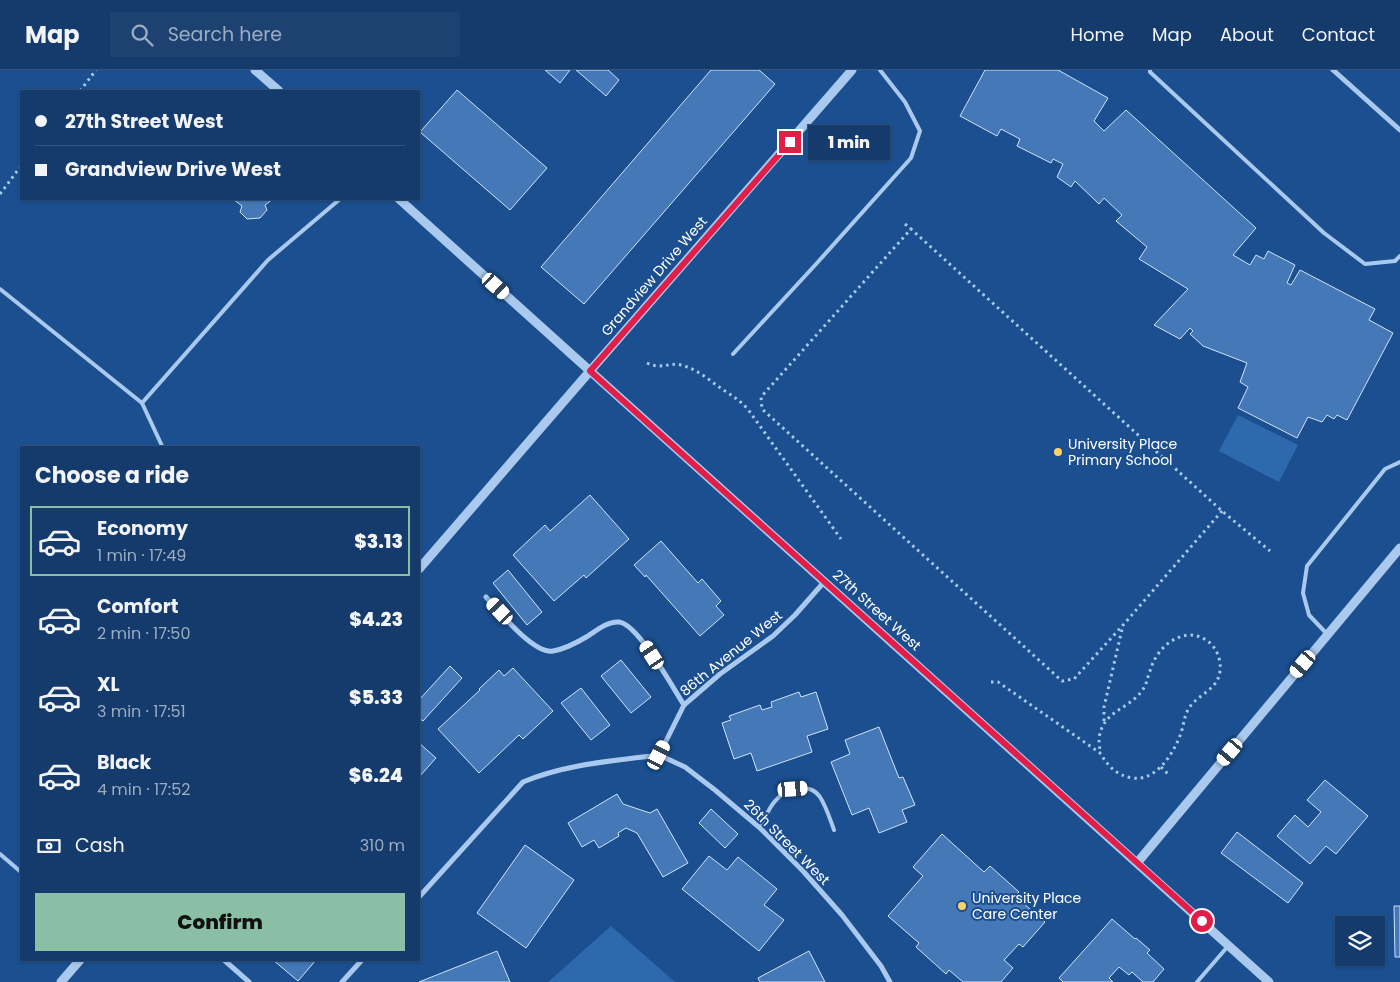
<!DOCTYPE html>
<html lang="en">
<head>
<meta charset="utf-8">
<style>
  :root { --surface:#143b6b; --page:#1d4271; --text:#f1f3f6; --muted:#9dadc1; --line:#33557e; --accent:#8abfa5 }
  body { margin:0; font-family:Poppins,sans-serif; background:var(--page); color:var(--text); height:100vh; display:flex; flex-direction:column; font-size:19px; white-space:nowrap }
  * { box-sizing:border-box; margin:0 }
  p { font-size:16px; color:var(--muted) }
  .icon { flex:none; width:28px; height:28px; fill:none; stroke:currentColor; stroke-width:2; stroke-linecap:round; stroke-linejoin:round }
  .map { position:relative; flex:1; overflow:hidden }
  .panel { position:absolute; left:20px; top:376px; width:400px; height:515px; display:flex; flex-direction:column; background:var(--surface); border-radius:0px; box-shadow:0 1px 4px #0004,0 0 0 1px var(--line) }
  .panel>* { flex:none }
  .top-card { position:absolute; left:20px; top:20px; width:400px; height:110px; border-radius:0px; box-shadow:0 1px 4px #0004,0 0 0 1px var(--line); display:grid; align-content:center; height:110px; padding:0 15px; background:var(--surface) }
  .fabs { position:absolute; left:1335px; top:846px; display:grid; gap:10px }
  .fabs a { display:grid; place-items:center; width:50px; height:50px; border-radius:0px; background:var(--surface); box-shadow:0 1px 4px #0004,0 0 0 1px var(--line); font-size:25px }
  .end { position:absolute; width:22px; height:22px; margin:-11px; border:6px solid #e11d48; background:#fff; box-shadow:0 0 0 2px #fff }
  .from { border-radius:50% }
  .bubble { position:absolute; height:35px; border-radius:0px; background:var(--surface); box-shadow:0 1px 4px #0004,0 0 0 1px var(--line); font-size:16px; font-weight:800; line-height:35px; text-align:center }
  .car { position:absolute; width:15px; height:30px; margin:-15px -8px; border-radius:6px; box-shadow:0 0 4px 1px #0007; background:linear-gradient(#fff 24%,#345 0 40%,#fff 0 76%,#345 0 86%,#fff 0) }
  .top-card b { display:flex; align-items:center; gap:18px; height:48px; font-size:19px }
  .top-card b+b { border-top:1px solid var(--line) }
  .top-card i { width:12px; height:12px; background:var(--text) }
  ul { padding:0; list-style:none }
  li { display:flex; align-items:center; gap:15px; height:70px; margin:0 10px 8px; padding:0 5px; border:2px solid transparent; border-radius:0px }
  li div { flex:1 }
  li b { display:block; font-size:19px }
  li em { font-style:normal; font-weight:800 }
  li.current { border-color:var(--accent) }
  li>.icon { width:45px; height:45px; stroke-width:1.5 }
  h2 { padding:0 15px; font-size:22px; line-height:60px }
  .pay { display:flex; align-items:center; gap:12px; height:55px; padding:0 15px; font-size:19px }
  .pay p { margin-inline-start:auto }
  .button { display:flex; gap:10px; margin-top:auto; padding:10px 15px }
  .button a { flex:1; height:58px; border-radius:0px; background:var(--accent); color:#111; font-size:20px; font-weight:800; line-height:58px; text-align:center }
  header { display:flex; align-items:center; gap:30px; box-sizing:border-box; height:70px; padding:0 25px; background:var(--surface); border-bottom:1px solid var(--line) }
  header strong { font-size:24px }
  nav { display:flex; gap:28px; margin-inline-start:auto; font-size:18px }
  .search { width:350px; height:45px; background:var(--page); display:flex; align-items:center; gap:12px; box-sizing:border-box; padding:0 18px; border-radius:0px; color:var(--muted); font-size:19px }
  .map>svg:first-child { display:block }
  .green { fill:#2e69ad }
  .building { fill:#4478b7; stroke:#cfe3fa }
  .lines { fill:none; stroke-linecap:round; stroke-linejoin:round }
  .path { stroke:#a9c9ee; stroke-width:3; stroke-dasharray:2.5 4; stroke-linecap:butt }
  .service { stroke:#a9c9ee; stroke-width:4 }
  .minor { stroke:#a9c9ee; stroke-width:5 }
  .tertiary { stroke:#a9c9ee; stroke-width:9 }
  .route { stroke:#e11d48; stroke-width:6 }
  .poi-dot { fill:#ffd166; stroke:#1b4f8f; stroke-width:2 }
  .labels { text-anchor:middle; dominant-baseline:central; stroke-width:4; stroke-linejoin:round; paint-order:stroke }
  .street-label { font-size:14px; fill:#fff; stroke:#1b4f8f }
  .poi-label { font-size:14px; fill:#fff; stroke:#1b4f8f; text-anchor:start }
</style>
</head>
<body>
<header>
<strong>Map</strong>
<div class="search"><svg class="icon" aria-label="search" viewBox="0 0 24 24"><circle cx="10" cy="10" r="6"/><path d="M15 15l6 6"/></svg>Search here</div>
<nav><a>Home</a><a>Map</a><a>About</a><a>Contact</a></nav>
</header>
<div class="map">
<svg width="1400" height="912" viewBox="0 0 1400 912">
  <rect width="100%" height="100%" fill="#1b4f8f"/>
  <g class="green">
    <polygon points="1238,345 1298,375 1279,412 1219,381"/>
    <polygon points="611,856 675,912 548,912"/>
  </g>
  <g class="building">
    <polygon points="545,0 570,0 560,13"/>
    <polygon points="576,0 608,0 619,10 606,26"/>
    <polygon points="711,0 759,0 775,14 584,234 541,197"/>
    <polygon points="985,0 1058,0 1108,28 1094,51 1104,61 1126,40 1256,158 1233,185 1250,195 1256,185 1264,189 1268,181 1295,195 1287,213 1291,215 1300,200 1375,239 1369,250 1393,263 1347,350 1337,345 1334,349 1327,345 1322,352 1308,347 1297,368 1238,338 1248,317 1240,312 1247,293 1203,276 1190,264 1193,261 1190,258 1180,269 1154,255 1188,219 1139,189 1147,177 1116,151 1122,145 1104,128 1099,134 1075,111 1071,117 1057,107 1063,94 1053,89 1051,93 1017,76 1020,69 1001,59 997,66 960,46"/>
    <polygon points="457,20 547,98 510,140 420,62"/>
    <polygon points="233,129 273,129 265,135 267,140 260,148 247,149 240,142 242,136"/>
    <polygon points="590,425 629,469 586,508 584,505 554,531 513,485 545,455 550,461"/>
    <polygon points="661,471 698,513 702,509 721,531 716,536 724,545 700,566 646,505 645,507 634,495"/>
    <polygon points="508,500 542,542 527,555 493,513"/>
    <polygon points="621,590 651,627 631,643 601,606"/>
    <polygon points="450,596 462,608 423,651 419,648 419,630"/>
    <polygon points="513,598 553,641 523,669 519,665 479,703 438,659 480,620 479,619 499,600 504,606"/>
    <polygon points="581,618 610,655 591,670 561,633"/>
    <polygon points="799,622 801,627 816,622 828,659 807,666 812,682 757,701 751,683 734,689 722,653 731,650 729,646 760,635 762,640 772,637 771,632"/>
    <polygon points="879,657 899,708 903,707 915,735 902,740 907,752 879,763 869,738 852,745 831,692 850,684 845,670"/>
    <polygon points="419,673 436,688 419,707"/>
    <polygon points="1325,710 1368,746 1336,784 1326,776 1310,794 1277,766 1295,745 1308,757 1321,742 1307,730"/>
    <polygon points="617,724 623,734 650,743 657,739 688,793 663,807 637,763 626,758 618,763 619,766 599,778 594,770 582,777 568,753"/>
    <polygon points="711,739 738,764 725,778 699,753"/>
    <polygon points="1237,762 1303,813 1288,833 1221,783"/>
    <polygon points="942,764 984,802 990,796 1019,822 1015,826 1045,852 1023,877 1019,874 1004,890 1013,898 1001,912 963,912 949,900 946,904 916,877 919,873 888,846 923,806 913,797"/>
    <polygon points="525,775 574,810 526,878 477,843"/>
    <polygon points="709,786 727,800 738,787 777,819 764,835 784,850 759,881 682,819"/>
    <polygon points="1394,836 1400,836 1400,887 1395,887"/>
    <polygon points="1112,849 1135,869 1136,868 1150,880 1147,883 1164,899 1153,912 1143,912 1132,902 1129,905 1119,897 1109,908 1113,912 1063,912 1059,908"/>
    <polygon points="497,881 510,912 419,912"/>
    <polygon points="809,881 825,912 760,912 758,908"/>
    <polygon points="273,890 316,890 298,911"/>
  </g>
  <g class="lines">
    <g class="path">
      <polyline points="80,21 96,0"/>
      <polyline points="0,124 21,96"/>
      <polyline points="905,154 911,159"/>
      <path d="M647 293C662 300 669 292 681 295 698 299 711 312 725 321 734 327 739 330 747 338L841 469"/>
      <polyline points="1222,441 1124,554 1074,609 1062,611 762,339 761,327 911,159 1222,441 1270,481"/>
      <path d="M991 612H998L1100 683C1108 696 1116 705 1132 708 1156 712 1174 683 1181 663 1184 654 1184 646 1189 638 1198 624 1218 620 1220 601 1221 594 1219 585 1215 579 1210 571 1200 565 1190 565 1170 566 1155 583 1150 601 1147 608 1147 615 1141 622 1127 640 1103 641 1099 668 1099 673 1100 678 1100 683"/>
      <polyline points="1104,651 1104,637 1123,555"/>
      <polyline points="1161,697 1169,705"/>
    </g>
    <g class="service">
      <polyline points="1150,0 1150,2 1324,163 1365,194 1395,191 1400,186"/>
      <polyline points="0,219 142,333 163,378"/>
      <polyline points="733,284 817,193 911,88 920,61 905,32 880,0"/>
      <polyline points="142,333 268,190 340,129"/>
      <polyline points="1327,564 1309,545 1303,523 1307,496 1385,399 1400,392"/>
      <path d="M760 758C768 740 777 720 799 718 808 718 814 719 820 727 826 736 830 749 834 760"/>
      <polyline points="0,784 21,802"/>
      <polyline points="1197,912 1229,875"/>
    </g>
    <g class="minor">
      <polyline points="1333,0 1400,60"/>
      <path d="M486 527C499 541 533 584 553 581 565 579 578 572 588 566 597 560 608 551 619 552 638 554 673 618 684 635"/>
      <polyline points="659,685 685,697 715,720 760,758 803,801 842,845 881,896 890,912"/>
      <polyline points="659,685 684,635 720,604 773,566 795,545 825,511"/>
      <path d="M419 827 523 712C566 694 613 691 659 685"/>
      <polyline points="224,890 249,912"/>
      <polyline points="342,912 362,890"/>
    </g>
    <g class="tertiary">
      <polyline points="255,0 279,21"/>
      <polyline points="399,129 1269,912"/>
      <polyline points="419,499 590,301 852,0"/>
      <polyline points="1137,793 1400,478"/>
      <polyline points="61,912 80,890"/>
    </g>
  </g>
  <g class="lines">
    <polyline class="route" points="790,72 590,301 1202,851"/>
  </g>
  <g class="poi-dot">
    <circle cx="1058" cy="382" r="5"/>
    <circle cx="962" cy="836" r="5"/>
  </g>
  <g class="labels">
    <g class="street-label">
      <text transform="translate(654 206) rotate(-49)">Grandview Drive West</text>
      <text transform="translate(877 540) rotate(42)">27th Street West</text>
      <text transform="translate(731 583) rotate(-39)">86th Avenue West</text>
      <text transform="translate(787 772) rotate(45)">26th Street West</text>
    </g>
    <g class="poi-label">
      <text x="1068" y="374">University Place<tspan x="1068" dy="16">Primary School</tspan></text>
      <text x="972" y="828">University Place<tspan x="972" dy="16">Care Center</tspan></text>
    </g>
  </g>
</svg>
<div class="fabs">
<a><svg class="icon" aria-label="layers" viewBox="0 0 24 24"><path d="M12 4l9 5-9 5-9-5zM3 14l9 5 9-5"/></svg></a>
</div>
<i class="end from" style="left:1202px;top:851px"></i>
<i class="end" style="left:790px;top:72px"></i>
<div class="bubble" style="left:808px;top:55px;width:82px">1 min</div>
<i class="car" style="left:496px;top:216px;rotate:132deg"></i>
<i class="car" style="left:500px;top:541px;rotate:317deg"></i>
<i class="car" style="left:652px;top:585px;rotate:327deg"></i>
<i class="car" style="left:1303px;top:594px;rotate:220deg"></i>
<i class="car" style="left:1230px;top:682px;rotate:220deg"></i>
<i class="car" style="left:659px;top:685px;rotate:27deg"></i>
<i class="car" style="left:793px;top:719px;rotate:86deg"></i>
<div class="top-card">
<b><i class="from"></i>27th Street West</b>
<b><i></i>Grandview Drive West</b>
</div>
<section class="panel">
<h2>Choose a ride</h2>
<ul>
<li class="current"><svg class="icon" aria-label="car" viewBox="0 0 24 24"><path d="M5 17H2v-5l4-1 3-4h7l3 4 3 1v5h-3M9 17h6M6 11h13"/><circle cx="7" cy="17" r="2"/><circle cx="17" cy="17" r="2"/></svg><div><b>Economy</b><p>1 min · 17:49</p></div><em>$3.13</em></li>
<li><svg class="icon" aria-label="car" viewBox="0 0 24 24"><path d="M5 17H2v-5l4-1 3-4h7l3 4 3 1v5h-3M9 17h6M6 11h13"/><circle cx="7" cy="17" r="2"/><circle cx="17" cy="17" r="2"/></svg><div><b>Comfort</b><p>2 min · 17:50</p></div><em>$4.23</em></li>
<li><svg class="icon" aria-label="car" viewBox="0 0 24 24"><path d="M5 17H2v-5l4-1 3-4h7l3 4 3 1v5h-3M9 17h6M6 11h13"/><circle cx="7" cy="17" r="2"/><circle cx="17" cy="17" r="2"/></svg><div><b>XL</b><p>3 min · 17:51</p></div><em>$5.33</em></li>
<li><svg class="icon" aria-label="car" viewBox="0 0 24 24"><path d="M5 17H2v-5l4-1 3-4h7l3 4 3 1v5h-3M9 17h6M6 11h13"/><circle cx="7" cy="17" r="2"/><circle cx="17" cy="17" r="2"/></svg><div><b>Black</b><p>4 min · 17:52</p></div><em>$6.24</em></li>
</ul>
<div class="pay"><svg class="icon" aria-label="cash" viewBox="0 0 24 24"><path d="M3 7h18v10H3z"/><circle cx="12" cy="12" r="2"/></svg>Cash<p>310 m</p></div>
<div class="button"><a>Confirm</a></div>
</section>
</div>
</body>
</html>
